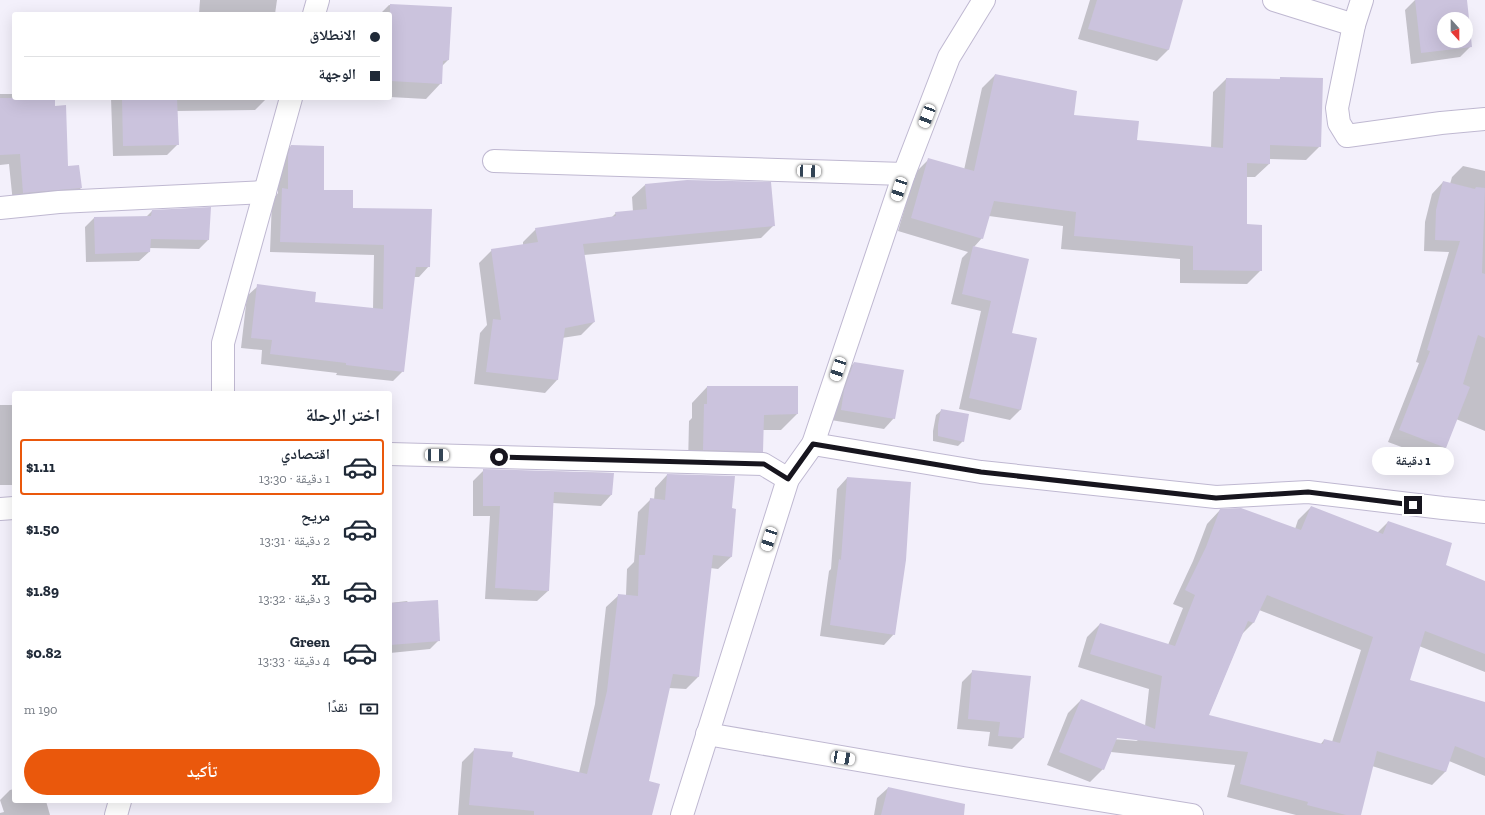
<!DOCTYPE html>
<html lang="ar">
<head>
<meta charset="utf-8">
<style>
  :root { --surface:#fff; --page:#f6f6f7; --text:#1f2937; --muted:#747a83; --line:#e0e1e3; --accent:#ea580c }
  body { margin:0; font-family:"Zilla Slab","Noto Naskh Arabic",serif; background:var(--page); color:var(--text); direction:rtl; height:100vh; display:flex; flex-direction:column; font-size:15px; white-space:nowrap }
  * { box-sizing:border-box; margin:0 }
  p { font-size:13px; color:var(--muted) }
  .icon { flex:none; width:22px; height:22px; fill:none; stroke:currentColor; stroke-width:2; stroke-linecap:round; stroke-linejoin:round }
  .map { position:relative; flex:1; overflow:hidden; direction:ltr }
  .side { position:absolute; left:12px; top:391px; width:380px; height:412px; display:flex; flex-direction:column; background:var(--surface); border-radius:4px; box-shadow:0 4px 16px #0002; direction:rtl }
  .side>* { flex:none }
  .guide { position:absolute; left:12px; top:12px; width:380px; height:88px; border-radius:4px; box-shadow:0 4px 16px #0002; direction:rtl; display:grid; align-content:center; height:88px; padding:0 12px; background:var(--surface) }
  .needle { width:26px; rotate:159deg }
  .tools { position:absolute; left:1437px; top:12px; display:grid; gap:8px }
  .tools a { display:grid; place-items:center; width:36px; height:36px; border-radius:50%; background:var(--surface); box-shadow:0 4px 16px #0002; font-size:20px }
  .end { position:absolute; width:18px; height:18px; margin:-9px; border:5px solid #17151e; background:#fff; box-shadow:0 0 0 2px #fff }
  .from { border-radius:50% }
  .bubble { position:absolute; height:28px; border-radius:14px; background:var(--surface); box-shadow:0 4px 16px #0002; font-size:13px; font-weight:800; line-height:28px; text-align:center; direction:rtl }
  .car { position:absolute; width:12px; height:24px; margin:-12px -6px; border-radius:5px; box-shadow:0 0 3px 1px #0007; background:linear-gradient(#fff 24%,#345 0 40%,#fff 0 76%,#345 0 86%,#fff 0) }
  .guide b { display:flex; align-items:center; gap:14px; height:38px; font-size:15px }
  .guide b+b { border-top:1px solid var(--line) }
  .guide i { width:10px; height:10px; background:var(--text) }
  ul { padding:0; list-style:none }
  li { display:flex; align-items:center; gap:12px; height:56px; margin:0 8px 6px; padding:0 4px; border:2px solid transparent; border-radius:4px }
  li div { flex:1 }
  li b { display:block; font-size:15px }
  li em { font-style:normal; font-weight:800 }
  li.current { border-color:var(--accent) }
  li>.icon { width:36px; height:36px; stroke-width:1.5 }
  h2 { padding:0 12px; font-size:18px; line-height:48px }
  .pay { display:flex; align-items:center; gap:10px; height:44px; padding:0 12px; font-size:15px }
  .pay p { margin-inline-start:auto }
  .button { display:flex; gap:8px; margin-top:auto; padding:8px 12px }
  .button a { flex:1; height:46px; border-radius:24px; background:var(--accent); color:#fff; font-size:16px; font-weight:800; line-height:46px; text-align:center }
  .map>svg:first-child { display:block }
  .shadow { fill:#0003; fill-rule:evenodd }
  .building { fill:#cbc3dd; fill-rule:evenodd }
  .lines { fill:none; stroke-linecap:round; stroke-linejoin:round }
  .street-casing { stroke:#bfb8d1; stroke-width:24 }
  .street { stroke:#fff; stroke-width:22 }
  .route { stroke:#17151e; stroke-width:5 }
</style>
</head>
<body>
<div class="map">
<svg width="1485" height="815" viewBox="0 0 1485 815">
  <rect width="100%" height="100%" fill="#f3f0fb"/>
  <g class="shadow">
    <polygon points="200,0 277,0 275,14 199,14"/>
    <polygon points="1090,0 1182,0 1168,50 1157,61 1078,39"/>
    <path d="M1415 0H1466L1471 46 1460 57 1411 64 1405 10ZM1444 19H1466V41H1444Z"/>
    <polygon points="389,5 451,8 448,60 442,66 441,83 426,99 390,97 390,14 380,14"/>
    <polygon points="995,75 1072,116 1136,141 1211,148 1213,92 1226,79 1278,80 1281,78 1320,146 1306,160 1269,159 1269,164 1255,177 1246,177 1246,225 1261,270 1247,284 1180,283 1180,259 1061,249 1063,226 989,216 982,238 974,247 1011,333 1021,409 1010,420 959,409 981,311 951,304 962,258 968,252 898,231 915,173 929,159 964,170 982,88"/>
    <polygon points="0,94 14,94 14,98 54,98 54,107 67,167 81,188 70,199 13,203 9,164 0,165"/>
    <polygon points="111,98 266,98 266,99 255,110 177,111 178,144 167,155 113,156"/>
    <polygon points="291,146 323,191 352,209 429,266 419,277 414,277 403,371 393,381 336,375 337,373 261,364 262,350 241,348 247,296 258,286 314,303 373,309 374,255 270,252 272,200 278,193 278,165 281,157"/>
    <polygon points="1463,166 1485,171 1485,431 1456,419 1445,448 1434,459 1388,442 1419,363 1416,362 1449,252 1424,251 1425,222 1432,194 1443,182 1450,184 1452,177"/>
    <polygon points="645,185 774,225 761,238 584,255 594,322 581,335 562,338 557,380 545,393 474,384 480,333 487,325 479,263 492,250 523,245 523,242 536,229 612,217 616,213 633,212 632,197"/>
    <polygon points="152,211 208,240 199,249 149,248 149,252 139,261 86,262 85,227 94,218 146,217"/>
    <polygon points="854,363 894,418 884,429 831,420 844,373"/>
    <polygon points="707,387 797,387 797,414 781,430 763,430 762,451 747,467 688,465 689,421 692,418 692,403"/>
    <rect x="0" y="405" width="14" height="80"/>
    <polygon points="942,410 963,441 958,446 933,441 933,431 936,415"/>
    <polygon points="484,470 613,473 611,495 601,506 553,503 548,591 537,601 485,599 490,516 473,516 473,481"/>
    <polygon points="667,475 731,509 731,557 718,569 710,568 698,677 686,689 669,688 647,782 651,815 458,815 462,762 475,749 579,773 595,704 606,607 619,595 626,595 627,569 634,562 638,512 651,499 654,500 655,488"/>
    <polygon points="847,478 894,634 884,645 820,636 829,571 831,569 837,489"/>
    <path d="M1311 507 1377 533 1388 522 1444 565 1485 590V672L1419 646 1408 680 1485 704V776L1449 761 1445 772 1432 785 1372 766 1360 815H1296L1227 797 1235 765 1111 752 1103 769 1090 782 1047 765 1068 713 1081 700 1145 726 1149 689 1078 667 1087 637 1100 624 1168 645 1183 608 1173 604 1193 561 1207 524 1220 510 1295 529 1298 520ZM1259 610 1361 650 1332 742 1324 740 1320 745 1208 716 1242 634 1253 623ZM1113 737 1135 739 1138 741 1112 739Z"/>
    <polygon points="407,601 439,640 430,649 390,653 390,603"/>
    <polygon points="973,671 1030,677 1023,738 1012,749 988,746 990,732 957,729 962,682"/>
    <polygon points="888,788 955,815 874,815 877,798"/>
    <polygon points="14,789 14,801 46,801 50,815 0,815 0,813 4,812 0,800 10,790"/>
  </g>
  <g class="building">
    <polygon points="1097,0 1183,0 1169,50 1088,29"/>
    <path d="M1415 0H1467L1472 47 1421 53ZM1444 19H1466V41H1444Z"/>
    <polygon points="390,4 452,7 449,60 443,61 442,84 390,81"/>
    <polygon points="995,74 1077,91 1074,115 1139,121 1137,140 1223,148 1226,78 1280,79 1280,77 1323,78 1321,147 1270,145 1270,164 1247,163 1247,224 1262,225 1262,271 1193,270 1193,246 1074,236 1076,212 994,201 983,239 911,218 928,158 974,171"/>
    <polygon points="0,98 55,98 55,106 66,105 68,166 79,165 82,188 23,193 20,154 0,155"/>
    <polygon points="122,98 177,98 179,145 123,146"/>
    <polygon points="291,145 324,146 324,190 353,190 353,208 432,209 430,267 416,267 404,372 346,365 346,363 270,354 272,340 251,338 257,284 316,292 315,302 383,309 384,245 280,242 282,188 288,189 288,154"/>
    <polygon points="687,180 771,182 775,226 583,244 595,322 565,328 558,380 486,372 493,319 501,320 491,249 538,242 535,228 616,216 615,212 647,209 645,184"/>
    <polygon points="1443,181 1475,189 1476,187 1485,188 1482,273 1485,274 1485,338 1478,335 1463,384 1470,387 1446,448 1399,430 1430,351 1427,350 1460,241 1435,240 1436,210"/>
    <polygon points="211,207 209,240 151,239 150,252 95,254 94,217 151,216 152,210"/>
    <polygon points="973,246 1029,259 1012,333 1037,338 1021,410 969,398 991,301 962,294"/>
    <polygon points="854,362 904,370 895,419 841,410 844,390"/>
    <polygon points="707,386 798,386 798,414 764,415 763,452 703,450 704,404 707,404"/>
    <polygon points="941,409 969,414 964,442 938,436 938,425"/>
    <polygon points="483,469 614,473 612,495 554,492 549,591 495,588 500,506 483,506"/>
    <polygon points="667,474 735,476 732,508 736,509 732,557 713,555 699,677 673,674 649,781 660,784 652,815 534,815 534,811 469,805 474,748 513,752 512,757 587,774 607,691 618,594 638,596 639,555 645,555 650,498 665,500"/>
    <polygon points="847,477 911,482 906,560 895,635 830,625 839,559 841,560"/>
    <path d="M1311 506 1383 534 1388 521 1452 543 1446 565 1485 581V654L1425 631 1410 680 1485 702V758L1455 746 1446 772 1377 751 1361 815H1346L1307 805 1308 802 1240 784 1248 752 1117 738 1104 770 1059 752 1081 699 1155 729 1162 676 1090 654 1100 623 1175 646 1195 595 1185 590 1206 547 1220 509 1241 508 1301 530ZM1267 595 1373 637 1340 743 1324 739 1323 744 1209 715 1248 621 1254 623Z"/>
    <polygon points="438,600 440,641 390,645 390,603"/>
    <polygon points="972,670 1031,676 1024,738 998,736 1000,722 968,719"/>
    <polygon points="888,787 965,804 964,815 881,815"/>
  </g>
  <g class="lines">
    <g class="street-casing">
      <g id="street">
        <polyline points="1274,0 1354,25"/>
        <polyline points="1362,0 1354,25 1337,108 1339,123 1347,136 1441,123 1485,119"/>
        <polyline points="314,14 318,0"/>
        <polyline points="494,161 904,174"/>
        <polyline points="0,208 59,202 265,192"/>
        <polyline points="223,393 223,343 291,98"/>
        <polyline points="813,444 981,472 1216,497 1308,492 1443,508 1485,512"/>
        <polyline points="390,454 763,464 788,479"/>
        <polyline points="0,509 14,508"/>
        <polyline points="707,734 963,778 1192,815"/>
        <polyline points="116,815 120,801"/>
        <polyline points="682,815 788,479 813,444 904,174 949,57 984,0"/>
      </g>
    </g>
    <use href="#street" class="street"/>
  </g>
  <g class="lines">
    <polyline class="route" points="499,457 764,464 788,479 813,444 981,472 1216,498 1308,492 1413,505"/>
  </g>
</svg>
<div class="tools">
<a><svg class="needle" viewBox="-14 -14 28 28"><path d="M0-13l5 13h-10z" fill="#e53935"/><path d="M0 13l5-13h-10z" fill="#747a83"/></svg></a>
</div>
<i class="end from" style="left:499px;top:457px"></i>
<i class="end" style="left:1413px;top:505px"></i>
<div class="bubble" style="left:1372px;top:447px;width:82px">1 دقيقة</div>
<i class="car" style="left:927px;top:116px;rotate:201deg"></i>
<i class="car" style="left:809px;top:171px;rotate:92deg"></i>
<i class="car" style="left:899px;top:189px;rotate:198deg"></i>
<i class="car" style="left:838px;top:369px;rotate:198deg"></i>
<i class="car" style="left:437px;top:455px;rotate:91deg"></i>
<i class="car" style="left:769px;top:539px;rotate:198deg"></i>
<i class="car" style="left:843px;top:758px;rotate:100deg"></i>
<div class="guide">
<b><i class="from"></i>الانطلاق</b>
<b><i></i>الوجهة</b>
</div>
<section class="side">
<h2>اختر الرحلة</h2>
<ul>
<li class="current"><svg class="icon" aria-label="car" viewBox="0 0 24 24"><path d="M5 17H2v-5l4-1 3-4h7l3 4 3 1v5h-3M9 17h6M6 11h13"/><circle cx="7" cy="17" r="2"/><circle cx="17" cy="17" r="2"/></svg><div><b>اقتصادي</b><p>1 دقيقة · 13:30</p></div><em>$1.11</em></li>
<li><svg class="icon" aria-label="car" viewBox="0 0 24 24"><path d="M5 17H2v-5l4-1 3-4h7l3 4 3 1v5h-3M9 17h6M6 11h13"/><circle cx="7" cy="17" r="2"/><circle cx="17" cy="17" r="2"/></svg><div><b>مريح</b><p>2 دقيقة · 13:31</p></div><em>$1.50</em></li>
<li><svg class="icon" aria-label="car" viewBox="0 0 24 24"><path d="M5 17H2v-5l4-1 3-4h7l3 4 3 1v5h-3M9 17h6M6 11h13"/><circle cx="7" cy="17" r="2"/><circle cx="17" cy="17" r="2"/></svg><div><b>XL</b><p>3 دقيقة · 13:32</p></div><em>$1.89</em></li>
<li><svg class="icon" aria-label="car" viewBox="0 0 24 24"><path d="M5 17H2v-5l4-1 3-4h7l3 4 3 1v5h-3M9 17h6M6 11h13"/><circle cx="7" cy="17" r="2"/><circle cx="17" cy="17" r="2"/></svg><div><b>Green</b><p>4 دقيقة · 13:33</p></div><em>$0.82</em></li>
</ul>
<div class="pay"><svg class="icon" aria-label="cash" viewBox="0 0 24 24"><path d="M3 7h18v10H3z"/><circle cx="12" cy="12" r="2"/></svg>نقدًا<p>190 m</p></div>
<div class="button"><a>تأكيد</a></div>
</section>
</div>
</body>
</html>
